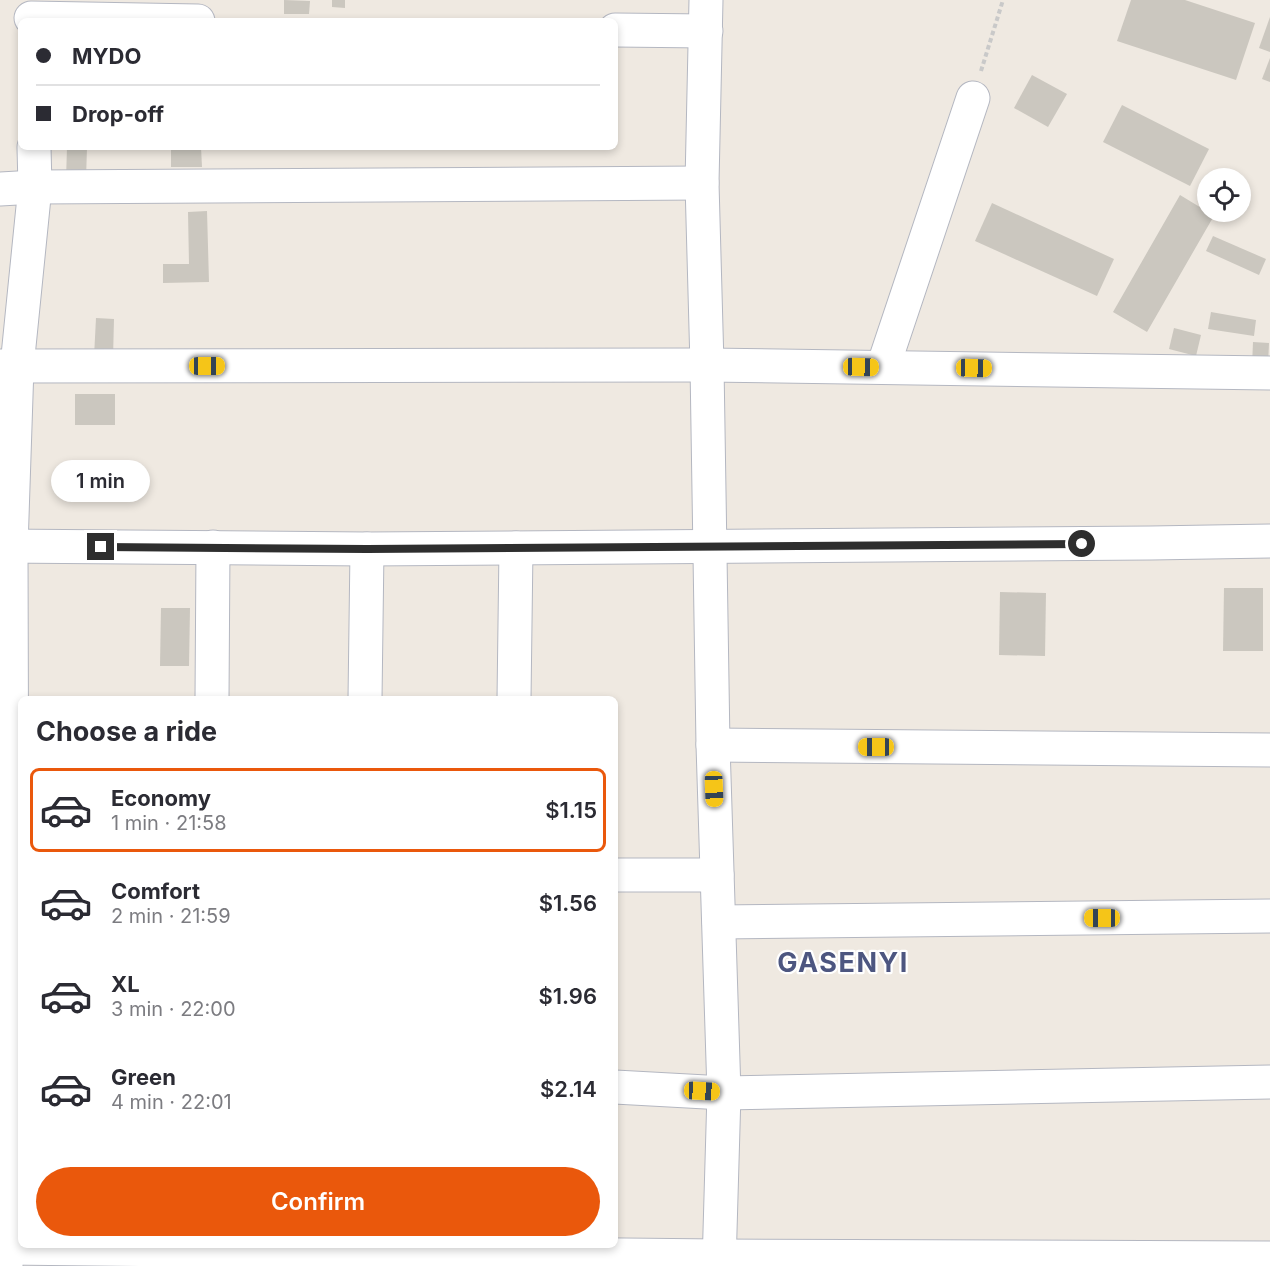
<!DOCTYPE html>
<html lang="en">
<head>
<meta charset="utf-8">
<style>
  :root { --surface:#fff; --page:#f2f2f3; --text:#2b2b33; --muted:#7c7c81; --line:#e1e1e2; --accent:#ea580c }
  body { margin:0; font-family:Inter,sans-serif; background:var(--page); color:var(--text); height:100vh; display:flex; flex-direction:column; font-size:22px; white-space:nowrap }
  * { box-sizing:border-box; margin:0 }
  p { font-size:20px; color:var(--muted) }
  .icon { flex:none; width:33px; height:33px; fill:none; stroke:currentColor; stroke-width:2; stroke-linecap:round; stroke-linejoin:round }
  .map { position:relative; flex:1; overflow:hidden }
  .drawer { position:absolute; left:18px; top:696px; width:600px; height:552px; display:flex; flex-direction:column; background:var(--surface); border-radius:9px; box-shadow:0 3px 9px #0003 }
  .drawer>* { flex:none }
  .banner { position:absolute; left:18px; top:18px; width:600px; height:132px; border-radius:9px; box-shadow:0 3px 9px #0003; display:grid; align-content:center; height:132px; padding:0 18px; background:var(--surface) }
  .buttons { position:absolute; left:1197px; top:168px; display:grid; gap:12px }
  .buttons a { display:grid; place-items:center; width:54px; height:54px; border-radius:50%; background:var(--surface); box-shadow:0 3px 9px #0003; font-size:30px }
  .end { position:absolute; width:27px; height:27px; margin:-14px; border:8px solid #2e2e2e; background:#fff; box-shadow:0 0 0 3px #fff }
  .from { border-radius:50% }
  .bubble { position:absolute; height:42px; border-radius:21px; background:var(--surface); box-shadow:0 3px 9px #0003; font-size:20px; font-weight:600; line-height:42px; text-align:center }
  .car { position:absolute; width:18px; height:36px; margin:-18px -9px; border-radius:8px; box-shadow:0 0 4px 2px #0007; background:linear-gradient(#f5c518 24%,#345 0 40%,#f5c518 0 76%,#345 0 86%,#f5c518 0) }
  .banner b { display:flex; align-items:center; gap:21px; height:57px; font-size:22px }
  .banner b+b { border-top:2px solid var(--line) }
  .banner i { width:15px; height:15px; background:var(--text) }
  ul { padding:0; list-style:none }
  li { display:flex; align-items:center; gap:18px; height:84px; margin:0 12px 9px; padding:0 6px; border:3px solid transparent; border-radius:9px }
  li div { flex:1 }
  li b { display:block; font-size:22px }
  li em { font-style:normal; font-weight:600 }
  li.selected { border-color:var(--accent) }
  li>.icon { width:54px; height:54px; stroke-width:1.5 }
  h2 { padding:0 18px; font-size:27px; line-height:72px }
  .action { display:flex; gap:12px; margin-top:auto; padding:12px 18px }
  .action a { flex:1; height:69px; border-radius:36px; background:var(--accent); color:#fff; font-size:24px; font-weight:600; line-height:69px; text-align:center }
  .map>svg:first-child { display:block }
  .building { fill:#cbc7bf }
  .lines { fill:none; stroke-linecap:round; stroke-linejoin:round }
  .minor-casing { stroke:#b4b7c1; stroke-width:35 }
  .path { stroke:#c9c9c9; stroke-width:4; stroke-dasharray:4.5 3; stroke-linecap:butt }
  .minor { stroke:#fff; stroke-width:33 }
  .route { stroke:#2e2e2e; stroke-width:8 }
  .labels { text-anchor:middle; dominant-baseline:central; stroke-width:4.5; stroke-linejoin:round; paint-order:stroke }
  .district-label { font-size:27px; font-weight:bold; letter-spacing:1.5px; fill:#4d5680; stroke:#fff }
</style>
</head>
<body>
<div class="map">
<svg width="1270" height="1266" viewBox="0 0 1270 1266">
  <rect width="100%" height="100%" fill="#efe9e1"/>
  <g class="building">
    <polygon points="284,0 310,1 309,14 284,14"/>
    <polygon points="332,0 345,0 345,8 332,7"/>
    <polygon points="1131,0 1185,0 1255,23 1236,80 1117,41"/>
    <polygon points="1270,17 1270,52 1259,48"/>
    <polygon points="1270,58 1270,82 1262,79"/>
    <polygon points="1032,75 1067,94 1048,127 1014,108"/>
    <polygon points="1122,105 1209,149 1190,186 1103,142"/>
    <polygon points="67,147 87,147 86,180 66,179"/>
    <polygon points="171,147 201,147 202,167 171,167"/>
    <polygon points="1180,195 1208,212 1215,214 1147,332 1113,312"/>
    <polygon points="992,203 1114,259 1097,296 975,241"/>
    <polygon points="207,211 209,282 163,283 163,264 189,264 188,212"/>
    <polygon points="1213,236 1266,259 1259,275 1206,251"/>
    <polygon points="1211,312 1256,320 1254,336 1208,329"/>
    <polygon points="96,318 114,319 113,358 94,357"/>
    <polygon points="1174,328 1201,335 1196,356 1169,349"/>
    <polygon points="1253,342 1269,343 1268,366 1252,366"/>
    <rect x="75" y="394" width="40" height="31"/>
    <polygon points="1224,588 1263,588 1263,651 1223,651"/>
    <polygon points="1000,592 1046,593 1045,656 999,655"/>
    <polygon points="161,608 190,608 189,666 160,666"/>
  </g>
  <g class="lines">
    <g class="minor-casing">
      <g id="minor">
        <polyline points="706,0 702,183 707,365 713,745 724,1093 719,1266"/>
        <polyline points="31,18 198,21"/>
        <polyline points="615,30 706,31"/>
        <polyline points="0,189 35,187 702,183"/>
        <polyline points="0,366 707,365 1270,373"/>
        <polyline points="883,367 973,98"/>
        <polyline points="0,546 367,549 1151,543 1270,541"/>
        <polyline points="212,699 213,547"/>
        <polyline points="365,699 367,549"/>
        <polyline points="514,699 516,548"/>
        <polyline points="713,745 1270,750"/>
        <polyline points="615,875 717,875"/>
        <polyline points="719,922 1270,916"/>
        <polyline points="615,1087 724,1093 1270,1082"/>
        <polyline points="6,1248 718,1256 1270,1258"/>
        <polyline points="6,1266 9,1092 8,1070 12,921 11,547 17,366 35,187 34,147"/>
      </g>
    </g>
    <polyline class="path" points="981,71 1003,0"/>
    <use href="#minor" class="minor"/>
  </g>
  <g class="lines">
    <polyline class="route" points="101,547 367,549 1082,544"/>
  </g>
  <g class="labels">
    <g class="district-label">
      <text x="843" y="962">GASENYI</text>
    </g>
  </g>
</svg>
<div class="buttons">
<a><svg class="icon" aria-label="locate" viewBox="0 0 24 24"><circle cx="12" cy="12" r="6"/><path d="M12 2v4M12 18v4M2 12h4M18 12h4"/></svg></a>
</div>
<i class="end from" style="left:1082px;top:544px"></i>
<i class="end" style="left:101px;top:547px"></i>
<div class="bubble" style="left:51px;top:460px;width:99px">1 min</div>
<i class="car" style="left:207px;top:366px;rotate:90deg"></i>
<i class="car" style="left:861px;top:367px;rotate:91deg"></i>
<i class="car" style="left:974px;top:368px;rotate:91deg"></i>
<i class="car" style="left:876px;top:747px;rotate:270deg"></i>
<i class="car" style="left:714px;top:789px;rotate:178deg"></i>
<i class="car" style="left:1102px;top:918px;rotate:270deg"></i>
<i class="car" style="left:702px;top:1091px;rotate:93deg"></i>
<div class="banner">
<b><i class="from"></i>MYDO</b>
<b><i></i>Drop-off</b>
</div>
<section class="drawer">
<h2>Choose a ride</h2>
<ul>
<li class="selected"><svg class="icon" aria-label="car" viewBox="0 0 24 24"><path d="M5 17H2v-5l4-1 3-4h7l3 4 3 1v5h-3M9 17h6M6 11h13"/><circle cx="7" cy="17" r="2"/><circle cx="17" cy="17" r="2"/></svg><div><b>Economy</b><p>1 min · 21:58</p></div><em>$1.15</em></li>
<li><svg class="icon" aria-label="car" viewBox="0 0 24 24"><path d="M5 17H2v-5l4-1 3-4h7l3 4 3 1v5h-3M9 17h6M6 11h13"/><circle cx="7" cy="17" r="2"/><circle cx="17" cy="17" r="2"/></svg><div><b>Comfort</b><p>2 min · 21:59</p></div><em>$1.56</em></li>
<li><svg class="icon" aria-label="car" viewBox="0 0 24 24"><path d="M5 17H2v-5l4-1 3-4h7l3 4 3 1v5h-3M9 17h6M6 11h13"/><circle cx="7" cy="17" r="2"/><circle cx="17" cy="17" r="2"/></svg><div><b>XL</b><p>3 min · 22:00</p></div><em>$1.96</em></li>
<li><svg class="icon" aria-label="car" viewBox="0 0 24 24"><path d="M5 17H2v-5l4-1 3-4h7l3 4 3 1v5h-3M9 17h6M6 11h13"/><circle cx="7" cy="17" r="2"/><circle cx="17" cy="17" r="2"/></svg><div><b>Green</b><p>4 min · 22:01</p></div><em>$2.14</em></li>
</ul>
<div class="action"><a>Confirm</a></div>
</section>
</div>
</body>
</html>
